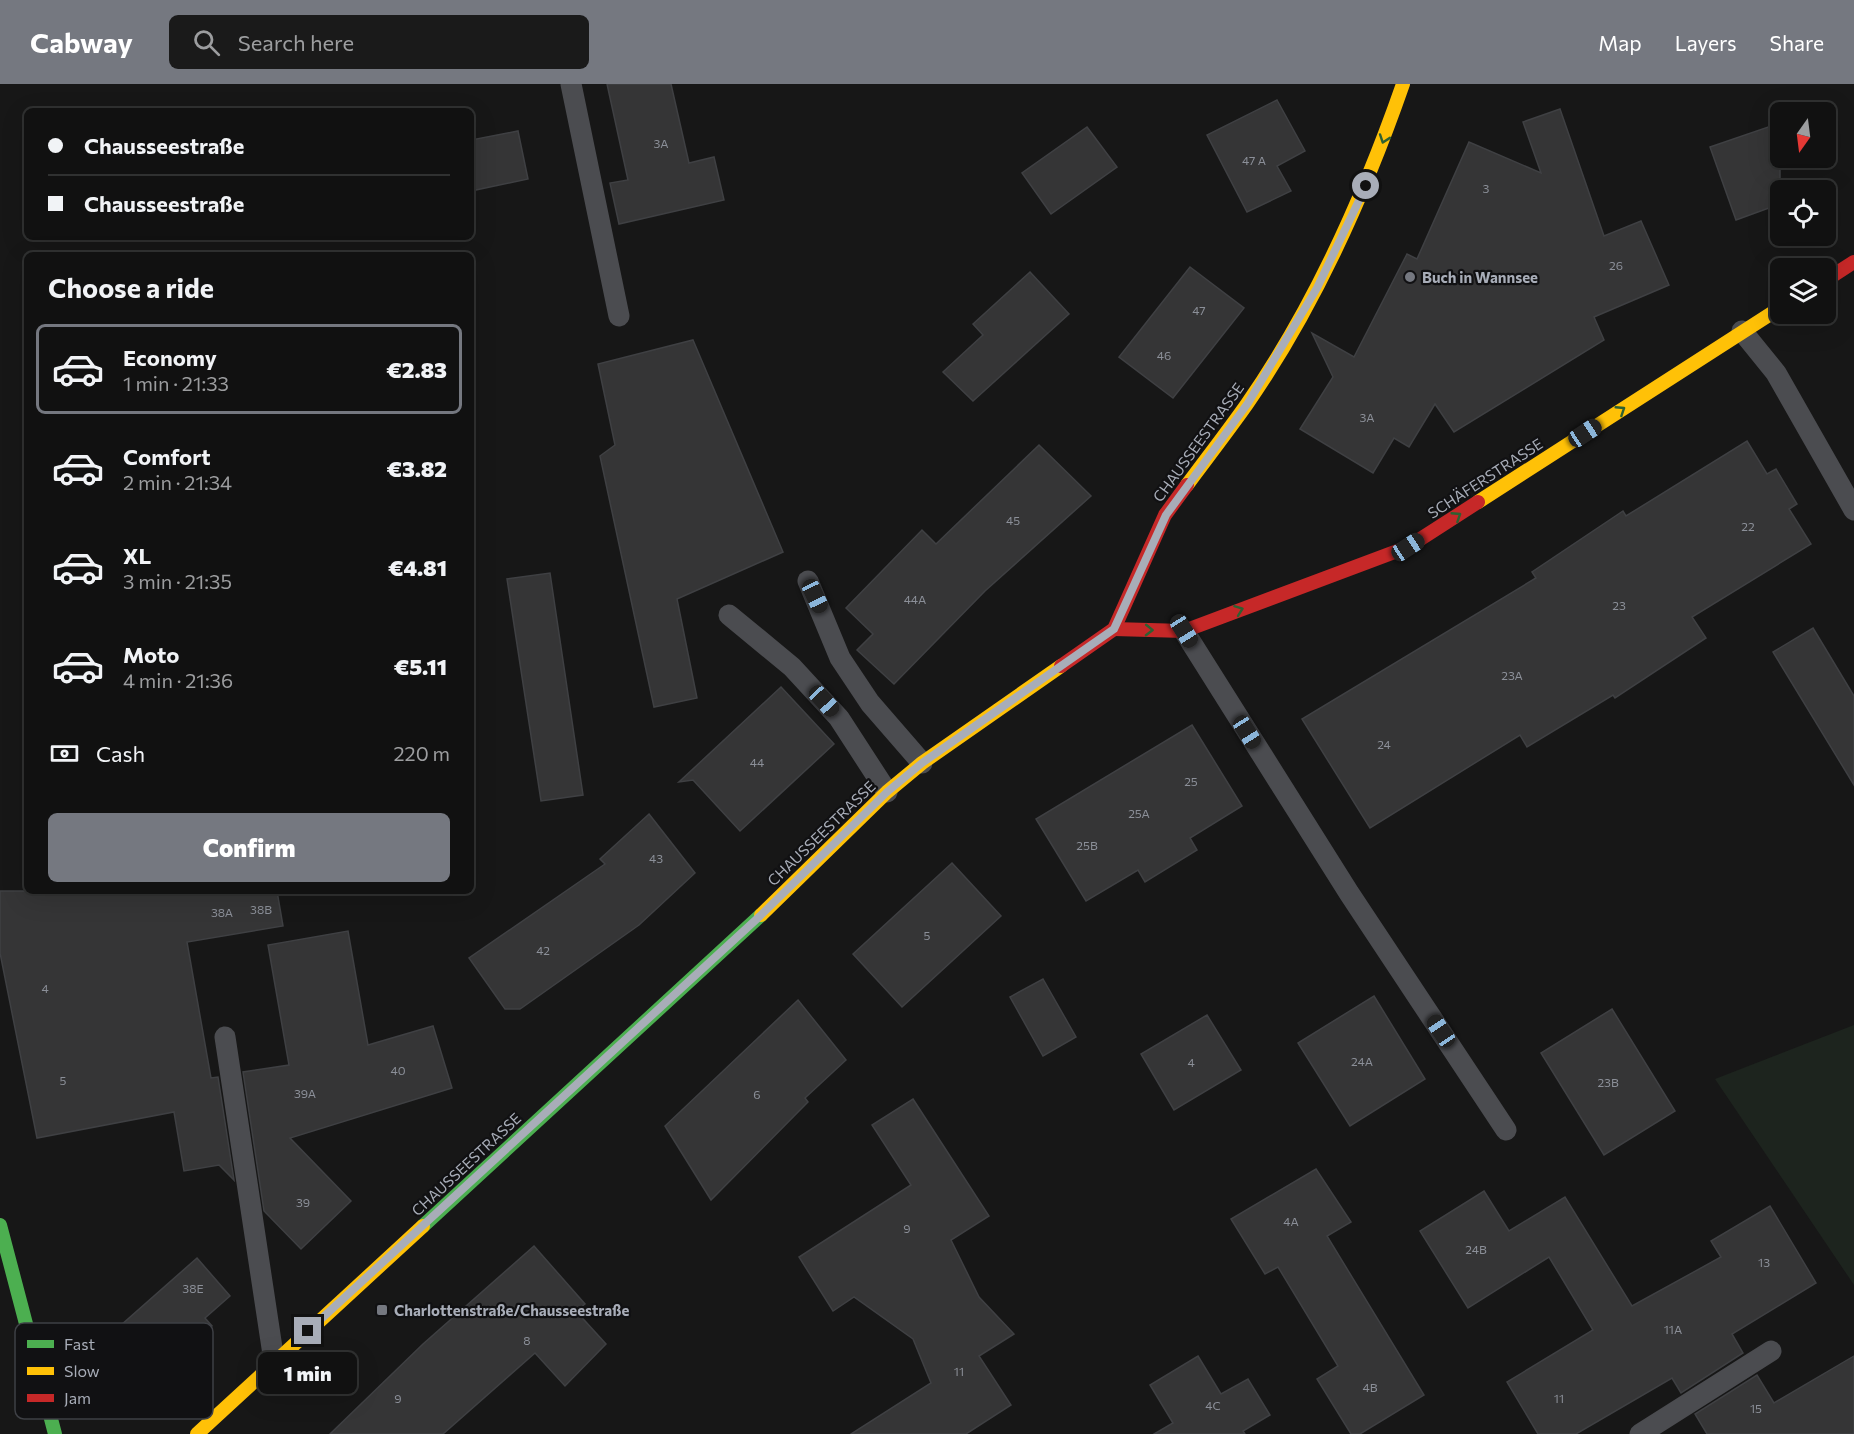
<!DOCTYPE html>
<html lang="en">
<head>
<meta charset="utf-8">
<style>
  :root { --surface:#111; --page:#1a1a1a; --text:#f1f3f6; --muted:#9c9d9f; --line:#303131; --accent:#757880 }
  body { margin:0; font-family:Commissioner,sans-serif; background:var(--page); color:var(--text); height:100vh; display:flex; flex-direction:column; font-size:22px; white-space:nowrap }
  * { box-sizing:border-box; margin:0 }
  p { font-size:20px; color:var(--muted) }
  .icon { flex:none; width:33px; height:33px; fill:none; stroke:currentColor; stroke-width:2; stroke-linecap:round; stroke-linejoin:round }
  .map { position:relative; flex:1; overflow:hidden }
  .panel { position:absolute; left:24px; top:168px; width:450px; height:642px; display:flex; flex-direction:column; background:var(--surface); border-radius:9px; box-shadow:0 6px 24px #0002,0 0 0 2px var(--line) }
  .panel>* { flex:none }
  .top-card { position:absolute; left:24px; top:24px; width:450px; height:132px; border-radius:9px; box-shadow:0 6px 24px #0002,0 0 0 2px var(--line); display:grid; align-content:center; height:132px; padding:0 24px; background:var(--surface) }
  .needle { width:39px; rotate:194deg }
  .fabs { position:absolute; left:1770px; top:18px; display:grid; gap:12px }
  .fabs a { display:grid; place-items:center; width:66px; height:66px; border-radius:9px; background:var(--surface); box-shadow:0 6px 24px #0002,0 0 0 2px var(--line); font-size:30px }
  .end { position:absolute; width:27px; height:27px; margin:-14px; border:8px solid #a8adb8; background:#111; box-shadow:0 0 0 3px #111 }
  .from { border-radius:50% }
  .bubble { position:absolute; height:42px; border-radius:9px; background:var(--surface); box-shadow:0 6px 24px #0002,0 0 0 2px var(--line); font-size:20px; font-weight:800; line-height:42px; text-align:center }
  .car { position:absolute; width:18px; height:36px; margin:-18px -9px; border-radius:8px; box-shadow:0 0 4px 2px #0007; background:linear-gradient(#222 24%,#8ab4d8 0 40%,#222 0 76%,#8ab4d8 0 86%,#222 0) }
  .top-card b { display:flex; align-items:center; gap:21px; height:57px; font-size:22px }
  .top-card b+b { border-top:2px solid var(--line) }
  .top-card i { width:15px; height:15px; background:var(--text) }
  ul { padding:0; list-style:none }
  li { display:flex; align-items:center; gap:18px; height:90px; margin:0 12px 9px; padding:0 12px; border:3px solid transparent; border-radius:9px }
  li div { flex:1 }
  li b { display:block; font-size:22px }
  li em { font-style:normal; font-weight:800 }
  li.current { border-color:var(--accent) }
  li>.icon { width:54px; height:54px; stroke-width:1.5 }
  h2 { padding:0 24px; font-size:27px; line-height:72px }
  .pay { display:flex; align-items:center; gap:15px; height:66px; padding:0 24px; font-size:22px }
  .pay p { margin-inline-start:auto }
  .primary-button { display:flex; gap:12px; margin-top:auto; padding:12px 24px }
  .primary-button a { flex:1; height:69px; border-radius:9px; background:var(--accent); color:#fff; font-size:24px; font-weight:800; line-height:69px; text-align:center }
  header { display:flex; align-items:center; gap:36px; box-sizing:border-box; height:84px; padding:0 30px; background:var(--accent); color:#fff }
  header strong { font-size:28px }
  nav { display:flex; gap:33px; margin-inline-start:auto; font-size:21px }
  .search { width:420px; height:54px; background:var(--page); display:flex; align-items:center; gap:15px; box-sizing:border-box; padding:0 21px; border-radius:9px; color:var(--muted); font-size:22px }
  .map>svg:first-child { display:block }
  .green { fill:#1d241e }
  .building { fill:#353536; stroke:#3f4043; stroke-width:1.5 }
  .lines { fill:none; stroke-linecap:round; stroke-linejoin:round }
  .lane { stroke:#4b4c50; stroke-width:21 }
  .fast { stroke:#4caf50; stroke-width:14 }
  .slow { stroke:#ffc107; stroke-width:14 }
  .jam { stroke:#c62828; stroke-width:14 }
  .oneway { stroke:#2e6032 }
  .route { stroke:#a8adb8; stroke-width:8 }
  .poi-dot { fill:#757880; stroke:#111113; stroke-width:2 }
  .labels { text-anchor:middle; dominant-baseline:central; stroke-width:4.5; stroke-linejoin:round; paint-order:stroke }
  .number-label { font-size:12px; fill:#8b8f98 }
  .poi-label { font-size:15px; font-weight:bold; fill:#a8adb8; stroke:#111113; text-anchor:start }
  .street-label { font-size:15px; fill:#a8adb8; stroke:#111113 }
  .key { fill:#111113; stroke:#3e4045; stroke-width:1.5 }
  .key-label { font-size:16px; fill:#a8adb8 }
</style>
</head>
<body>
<header>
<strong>Cabway</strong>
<div class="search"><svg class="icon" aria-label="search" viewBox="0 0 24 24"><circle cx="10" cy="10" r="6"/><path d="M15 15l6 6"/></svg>Search here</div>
<nav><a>Map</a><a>Layers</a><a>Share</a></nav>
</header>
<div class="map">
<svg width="1854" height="1350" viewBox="0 0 1854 1350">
  <rect width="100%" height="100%" fill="#171717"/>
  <polygon class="green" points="1854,941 1854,1201 1715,995"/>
  <g class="building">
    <polygon points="607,0 671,0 689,79 714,73 724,116 619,140 610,99 628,96"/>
    <polygon points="1277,16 1305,67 1277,82 1291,107 1247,128 1207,51"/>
    <polygon points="1560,25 1604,152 1641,137 1669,201 1594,233 1604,256 1454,348 1435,320 1409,363 1394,354 1373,389 1300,345 1333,293 1312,249 1354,273 1407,170 1417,175 1469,58 1541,89 1523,38"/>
    <polygon points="1780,39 1780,120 1736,136 1710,63"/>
    <polygon points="1087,43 1117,83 1051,130 1022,89"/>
    <polygon points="518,47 528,95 471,107 471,56"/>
    <polygon points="1190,183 1244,224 1173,314 1119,273"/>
    <polygon points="1030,188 1069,230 973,317 943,288 983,251 973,240"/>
    <polygon points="693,256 783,468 677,515 697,614 654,623 600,372 615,361 598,280"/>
    <polygon points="1747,357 1767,390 1776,385 1797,420 1789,425 1811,460 1692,533 1706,554 1615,614 1613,611 1527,663 1520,651 1370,744 1302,635 1536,494 1532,488 1623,427 1626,432"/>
    <polygon points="1039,361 1091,412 985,507 894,600 857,566 873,550 846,524 922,446 936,460"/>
    <polygon points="550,489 583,711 541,717 507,495"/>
    <polygon points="1813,544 1854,612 1854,701 1773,568"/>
    <polygon points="781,603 834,660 740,747 693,696 679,698"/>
    <polygon points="1192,641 1242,722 1190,754 1197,766 1145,798 1138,786 1086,817 1036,735"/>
    <polygon points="649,730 695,789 639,841 520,925 505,925 469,874 605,780 600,775"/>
    <polygon points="952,779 1001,832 902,923 853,870"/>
    <polygon points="0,807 277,807 283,842 187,858 211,994 218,993 234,1096 219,1081 184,1087 174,1028 37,1054 0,869"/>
    <polygon points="348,847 368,961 433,942 452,1004 290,1054 351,1117 301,1165 264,1127 243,988 289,981 268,861"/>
    <polygon points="1043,895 1076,953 1043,972 1010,913"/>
    <polygon points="1374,912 1425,995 1350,1042 1298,959"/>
    <polygon points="798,916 846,976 805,1014 808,1018 711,1116 665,1042"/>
    <polygon points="1612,925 1675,1027 1604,1071 1541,969"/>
    <polygon points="1207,931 1241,986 1174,1026 1141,970"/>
    <polygon points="913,1015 989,1132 951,1156 979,1213 1014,1250 979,1272 1011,1321 966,1350 851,1350 931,1299 913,1255 854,1213 833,1227 799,1173 911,1101 872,1041"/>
    <polygon points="1316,1085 1351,1138 1327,1152 1424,1311 1360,1350 1351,1350 1317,1295 1338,1282 1278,1183 1265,1190 1231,1135"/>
    <polygon points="1484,1107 1509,1147 1565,1113 1632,1222 1721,1173 1711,1157 1770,1122 1816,1199 1732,1250 1743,1269 1681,1309 1672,1294 1576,1350 1538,1350 1507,1298 1593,1246 1549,1173 1468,1224 1420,1147"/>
    <polygon points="534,1162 585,1220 576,1227 606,1260 565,1302 535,1269 443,1350 330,1350 423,1260"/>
    <polygon points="197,1174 230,1212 205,1234 212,1242 136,1309 95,1264"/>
    <polygon points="1198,1272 1221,1310 1248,1295 1270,1331 1243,1347 1245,1350 1154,1350 1173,1339 1150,1301"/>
    <polygon points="1854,1272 1854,1350 1707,1350 1695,1330 1757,1291 1774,1319"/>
  </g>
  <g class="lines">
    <g class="lane">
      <polyline points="571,0 619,232"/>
      <polyline points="1742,247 1776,289 1854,426"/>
      <polyline points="808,497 840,574 870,619 922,679"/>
      <polyline points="729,531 792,583 839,634 887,708"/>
      <polyline points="1184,547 1349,809 1506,1046"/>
      <polyline points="225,953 274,1277"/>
      <polyline points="1640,1350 1771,1267"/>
    </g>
    <g class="fast">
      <polyline points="0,1141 55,1350"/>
      <polyline points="423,1142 761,831"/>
    </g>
    <g class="slow">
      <path d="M1187 401C1207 374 1228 347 1247 320 1315 222 1364 112 1403 0"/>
      <polyline points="1478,418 1780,224"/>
      <polyline points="761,831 887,708 922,679 1061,582"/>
      <polyline points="197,1350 423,1142"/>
    </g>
    <g class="jam">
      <polyline points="1826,196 1854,178"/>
      <polyline points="1114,545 1184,547 1408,463 1478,418"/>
      <polyline points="1061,582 1114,545 1165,431 1187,401"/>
    </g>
  </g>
  <defs><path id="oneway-chevron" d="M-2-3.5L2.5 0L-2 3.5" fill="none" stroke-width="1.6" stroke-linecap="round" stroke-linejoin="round" transform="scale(1.5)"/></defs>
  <g class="oneway">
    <use href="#oneway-chevron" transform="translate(1384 55) rotate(109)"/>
    <use href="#oneway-chevron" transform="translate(1621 326) rotate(-33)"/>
    <use href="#oneway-chevron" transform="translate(1457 432) rotate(-33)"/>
    <use href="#oneway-chevron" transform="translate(1239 526) rotate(-20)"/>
    <use href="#oneway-chevron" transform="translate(1149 546) rotate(1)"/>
  </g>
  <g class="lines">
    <polyline class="route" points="308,1247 760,832 887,708 922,679 1114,545 1166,431 1248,319 1317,204 1366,102"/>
  </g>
  <g class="poi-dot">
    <circle cx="1410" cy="193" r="6"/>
    <rect x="376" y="1220" width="12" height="12" rx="3"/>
  </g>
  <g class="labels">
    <g class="number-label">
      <text x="661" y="59">3A</text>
      <text x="1254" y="76">47 A</text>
      <text x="1486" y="104">3</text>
      <text x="1616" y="181">26</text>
      <text x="1199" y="226">47</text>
      <text x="1164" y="271">46</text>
      <text x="1367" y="333">3A</text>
      <text x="1013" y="436">45</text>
      <text x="1748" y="442">22</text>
      <text x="915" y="515">44A</text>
      <text x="1619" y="521">23</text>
      <text x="1512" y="591">23A</text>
      <text x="1384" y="660">24</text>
      <text x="757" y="678">44</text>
      <text x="1191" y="697">25</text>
      <text x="1139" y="729">25A</text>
      <text x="1087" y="761">25B</text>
      <text x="656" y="774">43</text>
      <text x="261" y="825">38B</text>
      <text x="222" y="828">38A</text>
      <text x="927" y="851">5</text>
      <text x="543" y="866">42</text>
      <text x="45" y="904">4</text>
      <text x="1362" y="977">24A</text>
      <text x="1191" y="978">4</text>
      <text x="398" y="986">40</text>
      <text x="63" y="996">5</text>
      <text x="1608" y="998">23B</text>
      <text x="305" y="1009">39A</text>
      <text x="757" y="1010">6</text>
      <text x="303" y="1118">39</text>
      <text x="1291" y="1137">4A</text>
      <text x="907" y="1144">9</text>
      <text x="1476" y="1165">24B</text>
      <text x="1764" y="1178">13</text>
      <text x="193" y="1204">38E</text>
      <text x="1673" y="1245">11A</text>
      <text x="527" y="1256">8</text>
      <text x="959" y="1287">11</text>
      <text x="1370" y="1303">4B</text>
      <text x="398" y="1314">9</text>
      <text x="1559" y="1314">11</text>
      <text x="1213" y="1321">4C</text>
      <text x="1756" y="1324">15</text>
    </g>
    <g class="poi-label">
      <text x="1422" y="193">Buch in Wannsee</text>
      <text x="394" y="1226">Charlottenstraße/Chausseestraße</text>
    </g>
    <g class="street-label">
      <text transform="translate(1198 358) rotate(-54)">CHAUSSEESTRASSE</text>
      <text transform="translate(1485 394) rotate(-33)">SCHÄFERSTRASSE</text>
      <text transform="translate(821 749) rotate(-44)">CHAUSSEESTRASSE</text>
      <text transform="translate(466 1080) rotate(-43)">CHAUSSEESTRASSE</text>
    </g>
  </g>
  <rect x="15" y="1239" width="198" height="96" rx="9" class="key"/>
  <rect x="27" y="1256" width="27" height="8" fill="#4caf50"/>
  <rect x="27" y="1283" width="27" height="8" fill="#ffc107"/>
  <rect x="27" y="1310" width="27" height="8" fill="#c62828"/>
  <g class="key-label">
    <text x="64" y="1266">Fast</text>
    <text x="64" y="1293">Slow</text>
    <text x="64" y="1320">Jam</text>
  </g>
</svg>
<div class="fabs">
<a><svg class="needle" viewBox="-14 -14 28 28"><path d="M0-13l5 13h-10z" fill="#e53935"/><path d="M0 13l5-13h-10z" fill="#9c9d9f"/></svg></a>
<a><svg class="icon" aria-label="locate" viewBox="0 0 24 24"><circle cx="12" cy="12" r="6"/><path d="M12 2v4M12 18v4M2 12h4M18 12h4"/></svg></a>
<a><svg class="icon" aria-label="layers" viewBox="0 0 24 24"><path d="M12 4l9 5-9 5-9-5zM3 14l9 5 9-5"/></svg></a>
</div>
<i class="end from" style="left:1366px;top:102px"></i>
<i class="end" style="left:308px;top:1247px"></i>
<div class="bubble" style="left:258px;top:1268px;width:99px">1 min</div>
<i class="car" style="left:1585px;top:349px;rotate:57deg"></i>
<i class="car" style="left:1408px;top:463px;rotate:57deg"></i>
<i class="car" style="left:815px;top:512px;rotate:155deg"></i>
<i class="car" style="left:1184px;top:547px;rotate:148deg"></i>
<i class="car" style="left:824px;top:617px;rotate:137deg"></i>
<i class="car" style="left:1247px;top:648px;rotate:148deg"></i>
<i class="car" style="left:1441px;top:947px;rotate:326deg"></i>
<div class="top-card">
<b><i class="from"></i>Chausseestraße</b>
<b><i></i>Chausseestraße</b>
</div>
<section class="panel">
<h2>Choose a ride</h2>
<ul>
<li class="current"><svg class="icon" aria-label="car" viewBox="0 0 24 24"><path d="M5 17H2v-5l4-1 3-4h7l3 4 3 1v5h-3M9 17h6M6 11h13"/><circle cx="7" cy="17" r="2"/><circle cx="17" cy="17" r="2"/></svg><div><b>Economy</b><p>1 min · 21:33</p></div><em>€2.83</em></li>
<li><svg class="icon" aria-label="car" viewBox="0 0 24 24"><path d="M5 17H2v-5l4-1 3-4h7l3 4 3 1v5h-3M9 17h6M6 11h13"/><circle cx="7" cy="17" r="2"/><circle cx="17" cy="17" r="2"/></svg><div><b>Comfort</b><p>2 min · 21:34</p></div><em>€3.82</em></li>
<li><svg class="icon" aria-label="car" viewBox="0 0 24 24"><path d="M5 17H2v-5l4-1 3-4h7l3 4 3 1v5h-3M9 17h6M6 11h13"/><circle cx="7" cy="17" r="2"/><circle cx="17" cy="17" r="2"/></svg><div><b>XL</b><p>3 min · 21:35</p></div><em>€4.81</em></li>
<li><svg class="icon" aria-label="car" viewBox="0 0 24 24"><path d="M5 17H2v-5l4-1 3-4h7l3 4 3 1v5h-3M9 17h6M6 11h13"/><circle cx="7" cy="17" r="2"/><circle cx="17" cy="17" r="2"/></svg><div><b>Moto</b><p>4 min · 21:36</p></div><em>€5.11</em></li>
</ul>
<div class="pay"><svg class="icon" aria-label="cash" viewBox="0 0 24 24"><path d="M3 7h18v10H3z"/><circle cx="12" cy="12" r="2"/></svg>Cash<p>220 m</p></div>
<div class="primary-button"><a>Confirm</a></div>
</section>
</div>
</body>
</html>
